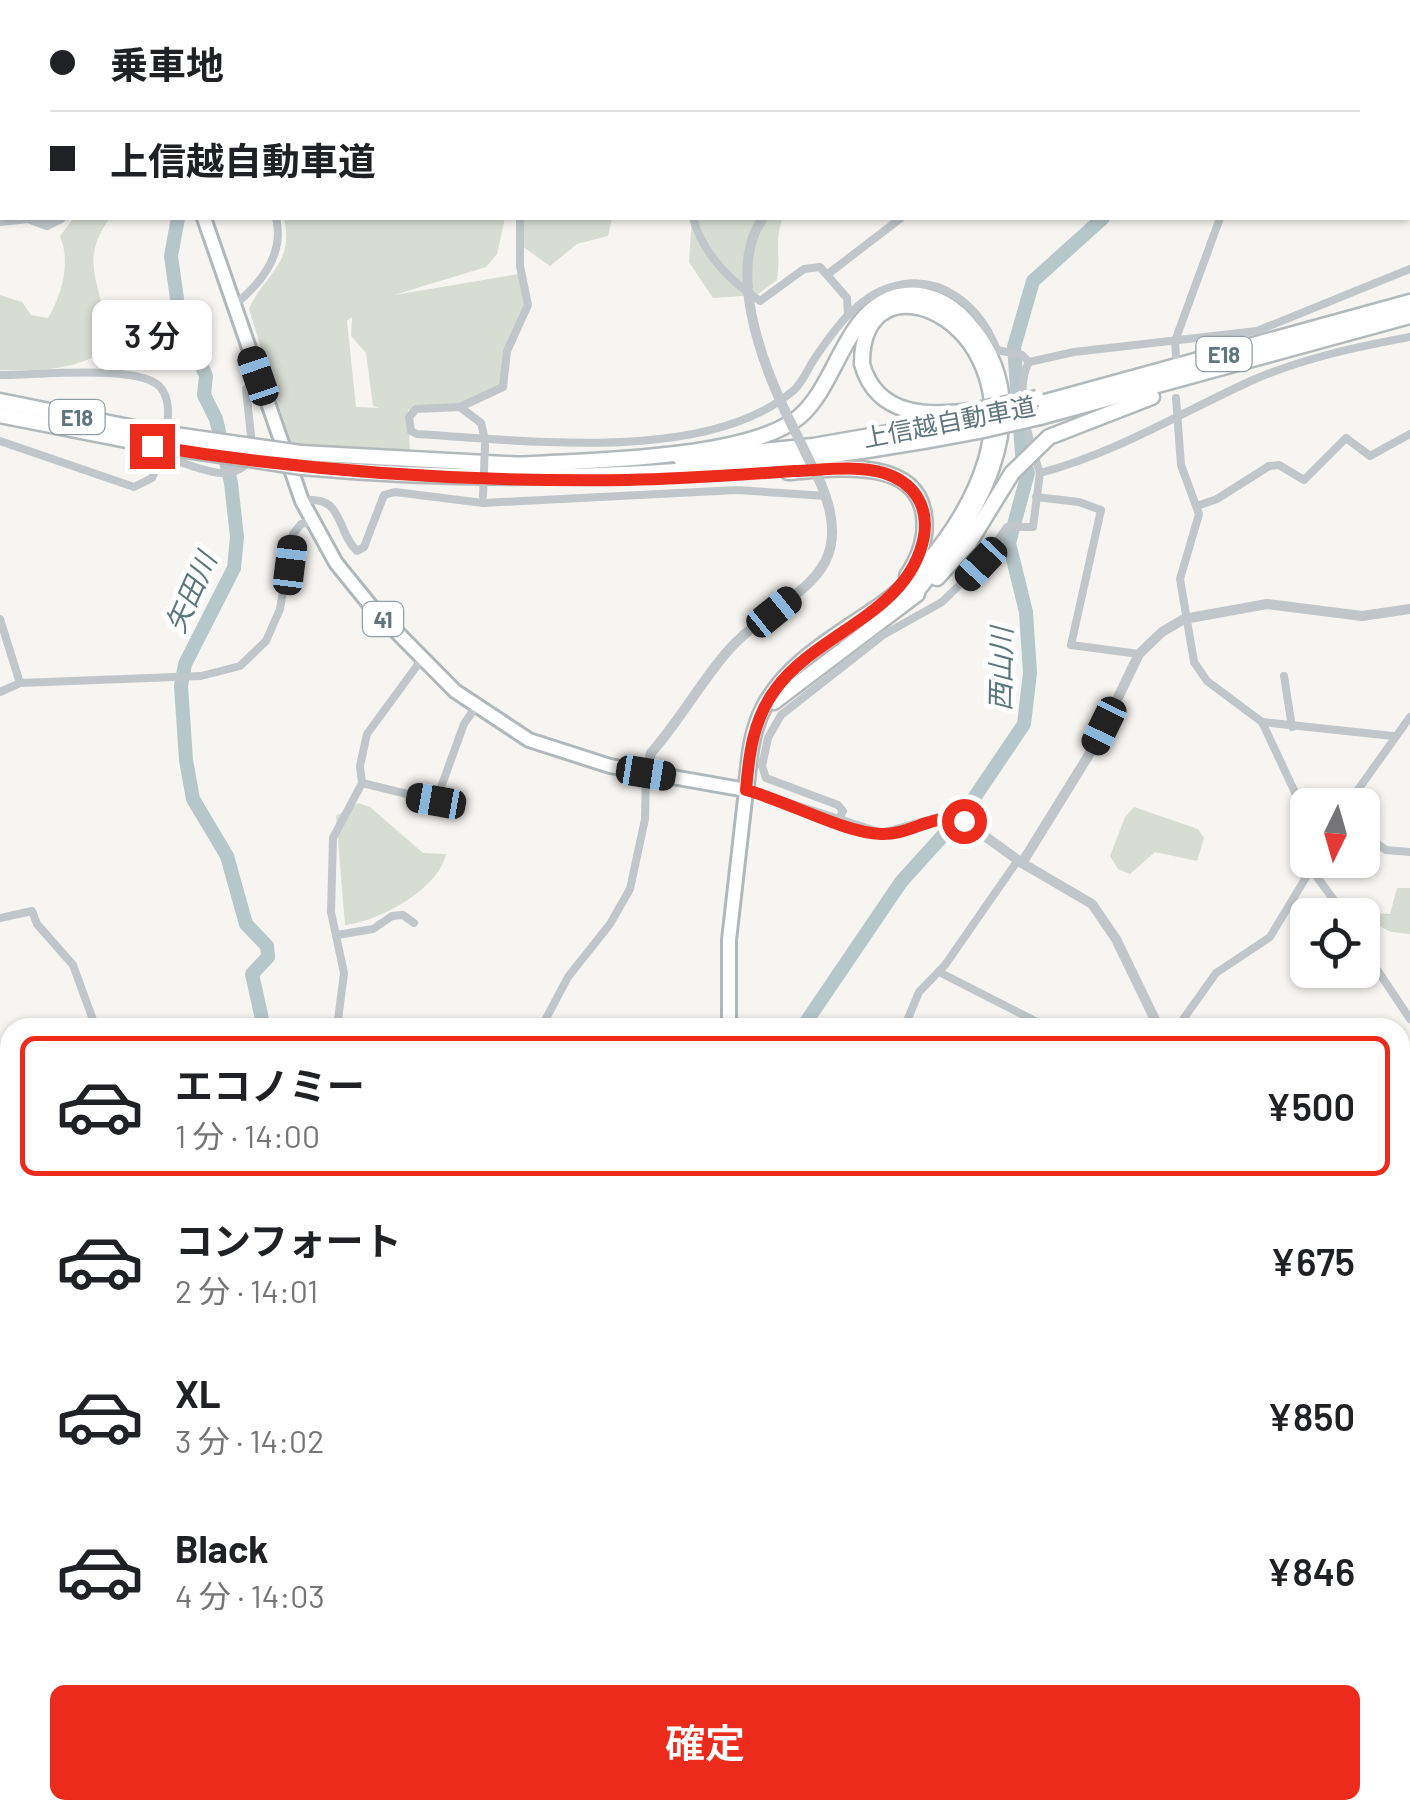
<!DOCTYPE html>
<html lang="ja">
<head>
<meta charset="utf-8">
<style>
  :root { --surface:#fff; --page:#f6f6f6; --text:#202124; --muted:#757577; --line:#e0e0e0; --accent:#ec2b1c }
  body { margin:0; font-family:Barlow,"Noto Sans JP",sans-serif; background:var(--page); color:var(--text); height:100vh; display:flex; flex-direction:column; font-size:38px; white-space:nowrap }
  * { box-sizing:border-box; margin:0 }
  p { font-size:32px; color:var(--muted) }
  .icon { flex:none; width:55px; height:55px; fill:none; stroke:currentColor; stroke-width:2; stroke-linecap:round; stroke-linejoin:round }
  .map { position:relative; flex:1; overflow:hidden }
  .side { position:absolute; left:0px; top:1018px; width:1410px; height:802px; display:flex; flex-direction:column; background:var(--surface); border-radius:30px 30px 0 0; box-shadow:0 2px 8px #0004 }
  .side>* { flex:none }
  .hud { position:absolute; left:0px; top:0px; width:1410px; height:220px; box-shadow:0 2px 8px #0004; display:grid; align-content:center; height:220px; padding:0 50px; background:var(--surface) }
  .needle { width:65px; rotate:185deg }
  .controls { position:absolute; left:1290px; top:788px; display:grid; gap:20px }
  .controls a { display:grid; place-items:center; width:90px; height:90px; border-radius:15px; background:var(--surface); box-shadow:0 2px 8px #0004; font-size:50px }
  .end { position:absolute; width:45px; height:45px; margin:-22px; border:12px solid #ec2b1c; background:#fff; box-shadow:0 0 0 5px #fff }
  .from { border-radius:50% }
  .bubble { position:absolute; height:70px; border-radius:15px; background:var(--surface); box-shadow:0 2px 8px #0004; font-size:32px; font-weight:600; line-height:70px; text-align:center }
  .car { position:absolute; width:30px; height:60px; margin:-30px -15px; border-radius:12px; box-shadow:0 0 8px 2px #0007; background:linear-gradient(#222 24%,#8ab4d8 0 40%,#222 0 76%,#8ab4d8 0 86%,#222 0) }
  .hud b { display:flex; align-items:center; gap:35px; height:95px; font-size:38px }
  .hud b+b { border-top:2px solid var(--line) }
  .hud i { width:25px; height:25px; background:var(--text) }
  ul { padding:18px 0 0; list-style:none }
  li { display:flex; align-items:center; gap:30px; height:140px; margin:0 20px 15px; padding:0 30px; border:5px solid transparent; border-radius:15px }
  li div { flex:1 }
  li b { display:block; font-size:38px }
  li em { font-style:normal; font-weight:600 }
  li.active { border-color:var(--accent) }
  li>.icon { width:90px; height:90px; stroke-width:1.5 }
  .primary-button { display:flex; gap:20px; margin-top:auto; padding:20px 50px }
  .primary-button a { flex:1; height:115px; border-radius:15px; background:var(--accent); color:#fff; font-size:40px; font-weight:600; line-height:115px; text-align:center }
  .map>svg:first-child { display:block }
  .green { fill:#d8ddd3; fill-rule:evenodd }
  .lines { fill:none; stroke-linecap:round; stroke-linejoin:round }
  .river { stroke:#b6c7c9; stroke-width:14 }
  .primary-casing { stroke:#b1b8bb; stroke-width:18 }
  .trunk-casing { stroke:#b3b9bb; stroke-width:18 }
  .motorway-casing { stroke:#b3b9bb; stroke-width:19 }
  .minor { stroke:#c0c6c9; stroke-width:8 }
  .tertiary { stroke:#c0c6c9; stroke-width:10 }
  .primary { stroke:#fff; stroke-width:12 }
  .trunk { stroke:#fff; stroke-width:12 }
  .motorway { stroke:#fff; stroke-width:14 }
  .motorway-bridge-casing { stroke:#b3b9bb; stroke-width:19; stroke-linecap:butt }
  .minor-bridge { stroke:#c0c6c9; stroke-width:8 }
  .tertiary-bridge { stroke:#c0c6c9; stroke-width:10 }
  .motorway-bridge { stroke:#fff; stroke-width:14 }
  .route { stroke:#ec2b1c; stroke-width:12 }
  .labels { text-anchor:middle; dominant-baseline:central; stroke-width:10; stroke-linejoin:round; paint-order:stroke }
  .shield { fill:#fff; stroke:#8f9fa5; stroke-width:2.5 }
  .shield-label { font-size:22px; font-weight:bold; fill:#5f767f }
  .street-label { font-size:25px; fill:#5f767f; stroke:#fff }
  .water-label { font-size:28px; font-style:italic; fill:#5a777b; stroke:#fff }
</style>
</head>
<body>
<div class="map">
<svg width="1410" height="1818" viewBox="0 0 1410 1818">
  <rect width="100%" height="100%" fill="#f6f5f2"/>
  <g class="green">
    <polygon points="455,0 743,0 745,2 455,2"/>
    <path d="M74 218H110C70 271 117 297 102 353 69 371 37 371 0 370V295L22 302 31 315 48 318C62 295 71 262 60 236Z"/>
    <path d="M284 218H505L497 254 486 267 394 295 519 274 526 305 510 339 500 386 459 405 408 410 410 454 292 448 249 309C266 271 294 266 284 218ZM352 317 351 336 366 353 373 406 379 408 356 407 347 321Z"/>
    <polygon points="523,218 612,218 608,236 577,244 550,266 522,246"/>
    <path d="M692 218H783C774 238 781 258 777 280L757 295 713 298 689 262Z"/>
    <path d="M358 803 370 807 423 853 446 854C439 889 378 922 345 925L336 816Z"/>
    <polygon points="1134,807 1198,829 1204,838 1197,861 1155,852 1130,874 1118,869 1110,856 1125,817"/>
    <polygon points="1397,888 1410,888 1410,934 1391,932 1351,912 1390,914"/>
  </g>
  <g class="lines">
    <g class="river">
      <polyline points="224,2 225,0"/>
      <polyline points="1341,2 1344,0"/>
      <polyline points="178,218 171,256 179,313 206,376 204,395 216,419 231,483 237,537 234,568 185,664 181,686 186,760 193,799 227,856 246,924 267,946 268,957 252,974 264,1028"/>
      <polyline points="802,1028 901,882 966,810 1024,724 1030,673 1026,612 1009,543 1028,473 1022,454 1014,347 1033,281 1103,218"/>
      <polyline points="129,1810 132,1818"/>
      <polyline points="423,1818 442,1810"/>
    </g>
    <g class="primary-casing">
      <g id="primary">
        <polyline points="142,0 142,2"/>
        <polyline points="204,218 302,501 336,563 370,605 455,691 529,740 610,766 746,790 729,940 729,1028"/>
        <polyline points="1021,1818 1021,1810"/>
      </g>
    </g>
    <g class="trunk-casing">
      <g id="trunk">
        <polyline points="1400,1667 1410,1667"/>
        <polyline points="286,1818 318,1810"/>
      </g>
    </g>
    <g class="motorway-casing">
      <g id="motorway">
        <polyline points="0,401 154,432"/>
        <polyline points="1038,404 1410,302"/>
        <polyline points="0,415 152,445"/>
        <polyline points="1040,417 1410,316"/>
        <polyline points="1049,437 1152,397"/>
        <polyline points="301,453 525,465"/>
        <polyline points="681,459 813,446 962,420"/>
        <path d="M517 465C586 460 747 460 799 417 838 384 844 310 898 296 924 290 949 302 966 321 1048 411 973 524 911 598"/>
        <path d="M302 467C531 488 754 475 979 431"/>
        <path d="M788 472C830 469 917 455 924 516 927 537 919 558 907 576"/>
        <polyline points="937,578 969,543 1012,473"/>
        <polyline points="774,702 917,594"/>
        <path d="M746 790C749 763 750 735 763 709 786 662 839 635 881 605 928 571 969 516 986 460 1027 317 861 249 862 364 877 418 931 417 977 410"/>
      </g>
    </g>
    <g class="minor">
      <polyline points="1156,0 1157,2"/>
      <polyline points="240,2 242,0"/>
      <polyline points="400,2 402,0"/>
      <polyline points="749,2 751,0"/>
      <polyline points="1035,2 1036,0"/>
      <polyline points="1190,2 1202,0"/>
      <polyline points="1213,2 1213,0"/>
      <polyline points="0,13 2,0"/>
      <path d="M520 218V266L528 305 507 351 503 387 460 407 416 409 409 417 411 431 417 434C523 440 708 465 794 390 803 382 808 368 815 358 834 330 857 297 891 287 942 272 980 307 997 350L1022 355 1029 362 1074 352 1257 331 1410 269"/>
      <path d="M693 218C703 254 730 281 760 301L804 269 820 267 847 298 848 315"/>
      <polyline points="0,222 29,219"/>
      <polyline points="828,274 901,218"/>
      <path d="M233 306C261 284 285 255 276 218"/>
      <polyline points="1176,357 1175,341 1220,218"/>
      <path d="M1029 362C1013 391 1030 444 1040 473"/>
      <path d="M0 375C33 376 141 363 161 388 171 401 168 419 166 434"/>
      <polyline points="1176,398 1181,465 1199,514 1180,579 1194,662 1207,681 1262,722 1308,820"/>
      <polyline points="460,407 481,423 485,440"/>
      <polyline points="0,441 134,487 152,478 164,448"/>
      <polyline points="252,445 246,389 258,376"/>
      <path d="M163 457C190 462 230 489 250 459"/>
      <polyline points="1036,497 1079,502 1101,510 1071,645 1139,654"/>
      <path d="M302 501C344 493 336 532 357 551L364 547 384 495 395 492 483 503 737 490 826 496"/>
      <polyline points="1197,506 1217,499 1269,466 1279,465 1304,480 1346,438 1370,456 1410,434"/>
      <polyline points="0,619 20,683"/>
      <polyline points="1284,676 1292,727"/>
      <polyline points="0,692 20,683 201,676 240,666 266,641 280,609 293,534 301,524 312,522"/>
      <polyline points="1262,722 1393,736"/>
      <polyline points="362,783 436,801 464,724 475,708"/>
      <polyline points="1347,805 1410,717"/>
      <path d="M838 821 843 811 838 805 766 778 762 766 768 738 781 715 883 635 942 602 981 564 1007 527H1033L1040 473C1116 453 1182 412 1253 380 1304 358 1356 347 1410 337"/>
      <polyline points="1362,833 1386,850 1410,852"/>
      <polyline points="1311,860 1311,869 1345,915"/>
      <polyline points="0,918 32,911 37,924 73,965 96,1028"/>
      <polyline points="337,935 373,929 392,916 403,915 414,923"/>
      <polyline points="1362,947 1410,1019"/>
      <polyline points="939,972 1049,1028"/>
      <polyline points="337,1028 344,973 331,912 333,838 362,783 360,766 367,734 422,659"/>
      <polyline points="541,1028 568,977 610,924 630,889 645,819 646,773"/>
      <polyline points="904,1028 919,992 945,965 1018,860"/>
      <polyline points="1177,1028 1216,973 1270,937 1311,869"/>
      <polyline points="1400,1143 1410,1124"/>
      <polyline points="1400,1335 1410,1317"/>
      <polyline points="0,1414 10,1415"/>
      <polyline points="1400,1484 1406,1476 1410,1477"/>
      <polyline points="1400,1569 1410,1569"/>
      <polyline points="0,1580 10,1561"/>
      <polyline points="0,1628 7,1662 0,1683"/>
      <polyline points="0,1738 10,1738"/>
      <polyline points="492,1810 492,1818"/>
      <polyline points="812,1810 812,1818"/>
      <polyline points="874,1810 909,1818"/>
      <polyline points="1191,1810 1193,1818"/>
      <polyline points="1281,1810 1282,1818"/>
      <polyline points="1314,1810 1315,1818"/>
      <polyline points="593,1811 643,1810"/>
      <polyline points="358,1818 365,1810"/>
      <polyline points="694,1818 695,1810"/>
      <polyline points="768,1818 769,1810"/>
      <polyline points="931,1818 932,1810"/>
      <polyline points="1073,1818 1074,1810"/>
      <polyline points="1078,1818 1160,1810"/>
    </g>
    <g class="tertiary">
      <polyline points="846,0 846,2"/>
      <polyline points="0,167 2,172"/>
      <polyline points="28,218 47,225 61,218"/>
      <path d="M763 218C727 268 761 360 785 411"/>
      <path d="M646 773 651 753C679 721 699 685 726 653 778 592 863 584 821 484"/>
      <polyline points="746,790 882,834 942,817 964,821 1022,863 1092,904 1116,939 1159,1028"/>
      <polyline points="1022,863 1095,745 1139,654 1162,632 1184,619 1267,604 1362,616 1410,609"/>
      <polyline points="1400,1268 1410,1287"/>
      <polyline points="1400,1346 1410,1330"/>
      <polyline points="1400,1764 1410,1764"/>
    </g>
    <use href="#primary" class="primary"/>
    <use href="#trunk" class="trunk"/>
    <use href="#motorway" class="motorway"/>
    <g class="motorway-bridge-casing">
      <g id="motorway-bridge">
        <polyline points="977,410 1037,398"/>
        <polyline points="979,431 1040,417"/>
        <polyline points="154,432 301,453"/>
        <polyline points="152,445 302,467"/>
        <polyline points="1012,473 1049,437"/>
      </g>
    </g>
    <polyline class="minor-bridge" points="483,496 485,445"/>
    <polyline class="tertiary-bridge" points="785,411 821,484"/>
    <use href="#motorway-bridge" class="motorway-bridge"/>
  </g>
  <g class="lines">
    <path class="route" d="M152 446C309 472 468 482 627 480 683 479 738 475 794 471 823 470 856 465 884 473 913 482 929 505 924 536 910 614 816 632 775 690 753 720 749 754 746 790 785 800 844 833 881 834 912 835 932 812 964 821"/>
  </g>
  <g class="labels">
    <g class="shield">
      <rect x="1196.5" y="337" width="55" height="34" rx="8"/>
      <rect x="49.5" y="400" width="55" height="34" rx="8"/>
      <rect x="363" y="602" width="40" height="34" rx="8"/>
    </g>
    <g class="shield-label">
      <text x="1224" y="354">E18</text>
      <text x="77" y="417">E18</text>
      <text x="383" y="619">41</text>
    </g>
    <g class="street-label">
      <text transform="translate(949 421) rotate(-11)">上信越自動車道</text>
    </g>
    <g class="water-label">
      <text transform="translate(190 592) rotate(-66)">矢田川</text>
      <text transform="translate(1000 669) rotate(-89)">西山川</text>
    </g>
  </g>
</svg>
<div class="controls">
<a><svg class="needle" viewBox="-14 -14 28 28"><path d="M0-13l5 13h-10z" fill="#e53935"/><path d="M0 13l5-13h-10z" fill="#757577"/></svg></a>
<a><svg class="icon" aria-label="locate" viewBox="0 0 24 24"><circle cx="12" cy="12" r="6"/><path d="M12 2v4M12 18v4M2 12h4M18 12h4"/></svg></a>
</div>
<i class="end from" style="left:964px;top:821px"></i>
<i class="end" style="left:152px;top:446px"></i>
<div class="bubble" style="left:92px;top:300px;width:120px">3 分</div>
<i class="car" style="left:258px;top:376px;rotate:341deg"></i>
<i class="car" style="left:981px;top:564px;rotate:223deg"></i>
<i class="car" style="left:290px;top:565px;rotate:7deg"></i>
<i class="car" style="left:774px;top:612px;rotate:51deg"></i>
<i class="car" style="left:1104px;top:726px;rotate:206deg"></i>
<i class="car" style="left:646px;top:773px;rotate:99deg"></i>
<i class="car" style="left:436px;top:801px;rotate:280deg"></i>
<div class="hud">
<b><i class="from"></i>乗車地</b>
<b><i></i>上信越自動車道</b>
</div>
<section class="side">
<ul>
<li class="active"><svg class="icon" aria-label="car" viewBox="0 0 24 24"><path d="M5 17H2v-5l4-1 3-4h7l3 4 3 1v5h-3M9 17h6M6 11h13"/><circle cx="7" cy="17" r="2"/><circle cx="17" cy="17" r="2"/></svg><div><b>エコノミー</b><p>1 分 · 14:00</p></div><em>¥500</em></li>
<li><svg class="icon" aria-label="car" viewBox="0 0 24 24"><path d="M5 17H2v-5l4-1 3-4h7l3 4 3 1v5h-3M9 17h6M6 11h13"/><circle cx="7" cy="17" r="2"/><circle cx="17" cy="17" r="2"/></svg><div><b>コンフォート</b><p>2 分 · 14:01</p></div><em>¥675</em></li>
<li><svg class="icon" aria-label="car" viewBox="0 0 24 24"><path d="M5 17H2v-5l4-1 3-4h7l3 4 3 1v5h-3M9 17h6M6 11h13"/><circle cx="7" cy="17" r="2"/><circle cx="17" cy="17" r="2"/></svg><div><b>XL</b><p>3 分 · 14:02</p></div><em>¥850</em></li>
<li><svg class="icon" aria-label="car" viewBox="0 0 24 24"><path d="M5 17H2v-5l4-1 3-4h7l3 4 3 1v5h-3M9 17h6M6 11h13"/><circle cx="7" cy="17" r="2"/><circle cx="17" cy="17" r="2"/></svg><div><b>Black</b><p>4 分 · 14:03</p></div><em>¥846</em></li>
</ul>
<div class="primary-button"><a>確定</a></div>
</section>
</div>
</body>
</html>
